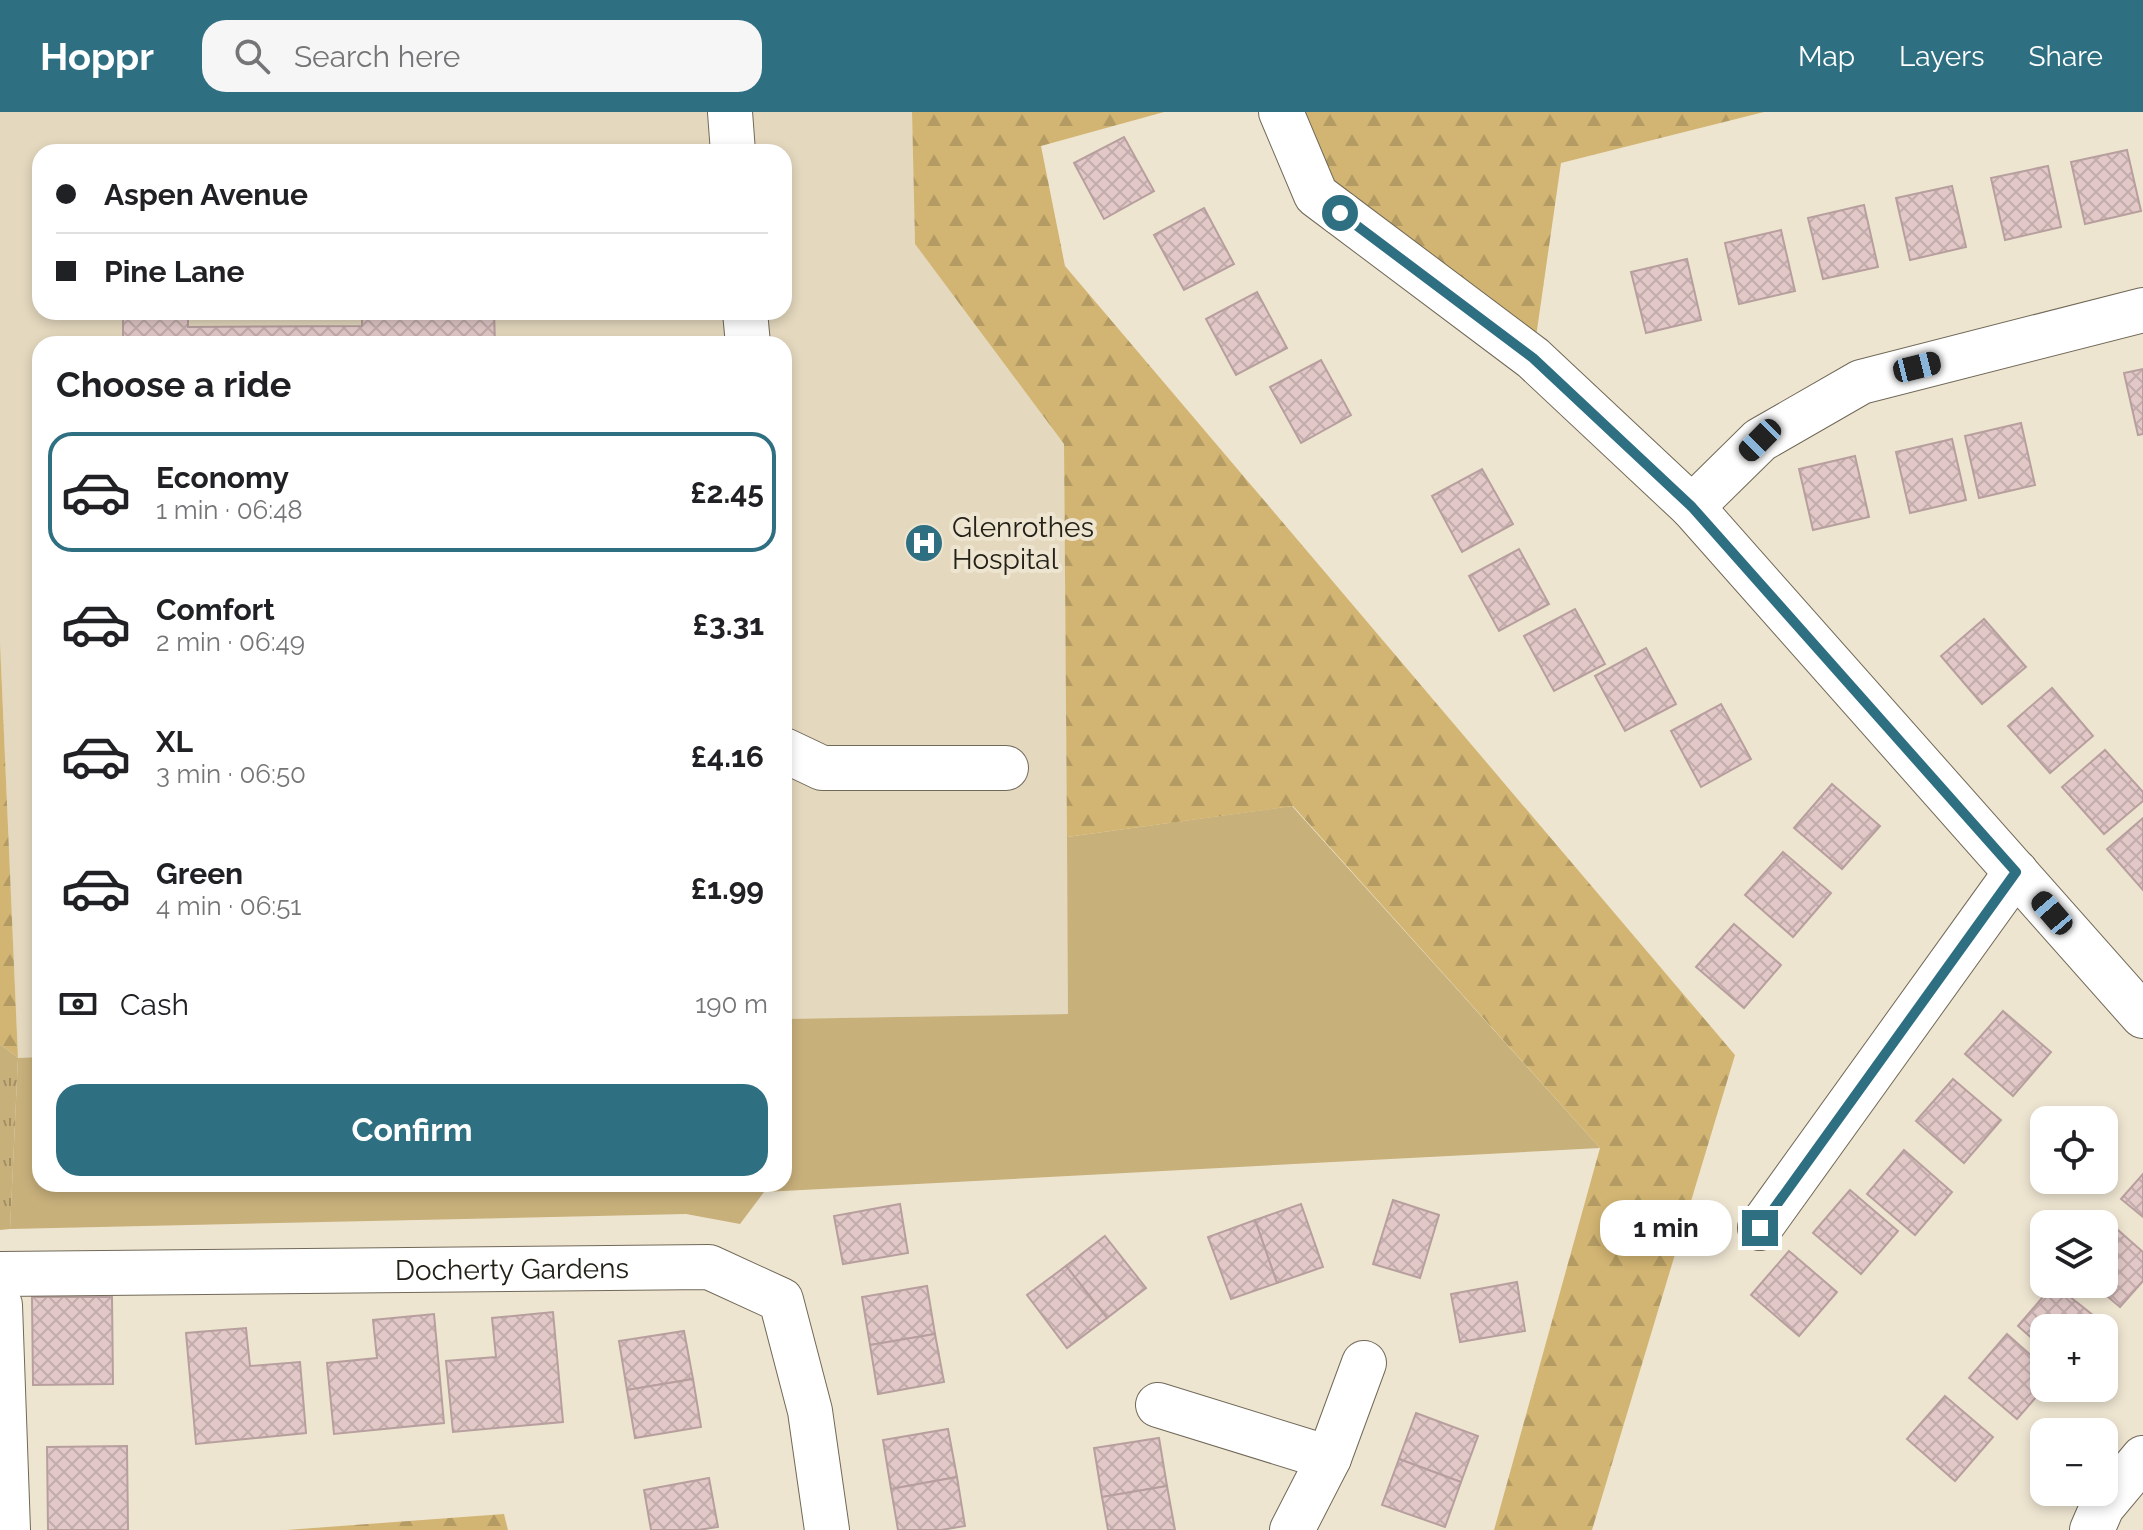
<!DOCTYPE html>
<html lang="en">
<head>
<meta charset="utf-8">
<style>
  :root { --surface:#fff; --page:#f6f6f6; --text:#202124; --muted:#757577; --line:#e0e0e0; --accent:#2e6f82 }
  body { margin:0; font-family:Raleway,sans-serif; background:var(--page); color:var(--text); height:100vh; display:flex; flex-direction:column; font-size:30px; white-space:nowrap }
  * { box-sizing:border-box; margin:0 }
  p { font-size:26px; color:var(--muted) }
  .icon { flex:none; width:44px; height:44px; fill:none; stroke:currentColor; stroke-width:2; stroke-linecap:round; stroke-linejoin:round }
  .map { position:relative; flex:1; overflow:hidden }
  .details { position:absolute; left:32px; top:224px; width:760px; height:856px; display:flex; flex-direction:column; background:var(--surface); border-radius:24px; box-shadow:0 4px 12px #0003 }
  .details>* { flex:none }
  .hud { position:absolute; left:32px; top:32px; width:760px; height:176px; border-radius:24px; box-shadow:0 4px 12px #0003; display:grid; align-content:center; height:176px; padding:0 24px; background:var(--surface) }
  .buttons { position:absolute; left:2030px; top:994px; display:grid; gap:16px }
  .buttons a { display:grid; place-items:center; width:88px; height:88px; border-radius:16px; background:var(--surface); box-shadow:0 4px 12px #0003; font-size:40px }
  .end { position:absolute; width:36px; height:36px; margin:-18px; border:10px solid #2e6f82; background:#fff; box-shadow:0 0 0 4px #fff }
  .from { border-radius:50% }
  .bubble { position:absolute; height:56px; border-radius:24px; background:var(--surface); box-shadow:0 4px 12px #0003; font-size:26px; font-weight:700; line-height:56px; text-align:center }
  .car { position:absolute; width:24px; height:48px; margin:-24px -12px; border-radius:10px; box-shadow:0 0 6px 2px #0007; background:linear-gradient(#222 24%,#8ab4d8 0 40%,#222 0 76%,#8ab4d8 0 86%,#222 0) }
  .hud b { display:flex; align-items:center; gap:28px; height:76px; font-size:30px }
  .hud b+b { border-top:2px solid var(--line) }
  .hud i { width:20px; height:20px; background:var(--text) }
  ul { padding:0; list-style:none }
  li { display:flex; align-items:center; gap:24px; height:120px; margin:0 16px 12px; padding:0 8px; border:4px solid transparent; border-radius:24px }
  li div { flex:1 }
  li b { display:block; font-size:30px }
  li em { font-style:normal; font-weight:700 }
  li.current { border-color:var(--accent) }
  li>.icon { width:72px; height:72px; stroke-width:1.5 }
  h2 { padding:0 24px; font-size:36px; line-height:96px }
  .pay { display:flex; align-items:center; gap:20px; height:88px; padding:0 24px; font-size:30px }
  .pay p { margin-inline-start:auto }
  .cta { display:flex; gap:16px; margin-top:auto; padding:16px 24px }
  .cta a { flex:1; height:92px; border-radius:24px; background:var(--accent); color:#fff; font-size:32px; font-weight:700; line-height:92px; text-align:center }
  header { display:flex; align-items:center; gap:48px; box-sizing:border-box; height:112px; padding:0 40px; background:var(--accent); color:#fff }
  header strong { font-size:38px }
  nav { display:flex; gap:44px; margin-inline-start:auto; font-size:28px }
  .search { width:560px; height:72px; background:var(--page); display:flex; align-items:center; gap:20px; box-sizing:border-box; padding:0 28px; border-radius:24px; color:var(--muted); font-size:30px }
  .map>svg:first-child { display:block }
  .built { fill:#e4d8be; fill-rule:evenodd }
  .grass { fill:#c8b07b }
  .forest { fill:url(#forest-firs) }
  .park { fill:url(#park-tufts) }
  .building { fill:url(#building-cross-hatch); stroke:#b79f9e; stroke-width:2 }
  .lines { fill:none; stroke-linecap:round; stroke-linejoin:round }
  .minor-casing { stroke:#716958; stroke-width:46 }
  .minor { stroke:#fff; stroke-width:44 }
  .route { stroke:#2e6f82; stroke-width:10 }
  .labels { text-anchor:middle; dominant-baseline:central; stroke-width:8; stroke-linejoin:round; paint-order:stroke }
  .poi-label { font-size:28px; fill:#242119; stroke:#eee5d1; text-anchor:start }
  .street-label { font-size:28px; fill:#242119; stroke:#eee5d1 }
</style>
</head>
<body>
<header>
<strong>Hoppr</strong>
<div class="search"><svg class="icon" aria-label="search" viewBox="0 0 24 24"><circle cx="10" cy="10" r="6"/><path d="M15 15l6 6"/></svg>Search here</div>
<nav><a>Map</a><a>Layers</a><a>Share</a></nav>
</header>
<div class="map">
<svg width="2143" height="1418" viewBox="0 0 2143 1418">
  <defs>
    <pattern id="forest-firs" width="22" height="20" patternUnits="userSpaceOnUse" patternTransform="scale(2)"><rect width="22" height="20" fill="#d2b573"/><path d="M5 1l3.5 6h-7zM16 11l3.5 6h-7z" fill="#b49b63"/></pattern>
    <pattern id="park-tufts" width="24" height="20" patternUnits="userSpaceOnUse" patternTransform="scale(2)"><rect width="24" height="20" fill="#c8b07b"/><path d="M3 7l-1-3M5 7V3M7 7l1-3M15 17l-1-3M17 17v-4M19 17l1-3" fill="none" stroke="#a28f64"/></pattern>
    <pattern id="building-cross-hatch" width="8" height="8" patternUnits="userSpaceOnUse" patternTransform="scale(2)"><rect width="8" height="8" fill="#e2c9c8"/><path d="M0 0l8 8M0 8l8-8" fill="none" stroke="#c2acab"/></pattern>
  </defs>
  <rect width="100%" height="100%" fill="#eee5d1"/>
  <path class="built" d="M0 0H912L915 132 1064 332 1069 902 784 907V232H40V945L18 946 0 530ZM40 40H784V200H40Z"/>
  <polygon class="grass" points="1292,694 1600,1036 764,1080 740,1112 686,1102 10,1117 18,946 40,945 40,1072 784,1072 784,907 1068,902 1067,725"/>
  <g class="forest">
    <polygon points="912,0 1164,0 1041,34 1065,154 1735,943 1592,1418 1494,1418 1600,1036 1293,694 1067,725 1064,332 915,132"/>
    <polygon points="1281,0 1764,0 1561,51 1533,246 1316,83"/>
    <polygon points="0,530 18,946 0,932"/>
    <polygon points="504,1402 508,1418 286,1418"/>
  </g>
  <polygon class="park" points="0,932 18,946 10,1117 0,1118"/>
  <g class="building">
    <polygon points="1124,25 1154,79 1104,107 1074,51"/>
    <polygon points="2127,38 2141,99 2085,112 2071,50"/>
    <polygon points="2048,54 2061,115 2005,128 1991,66"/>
    <polygon points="1952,74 1966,135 1910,148 1896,86"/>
    <polygon points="1864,93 1878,155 1823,167 1808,106"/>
    <polygon points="1204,96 1234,152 1184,178 1154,123"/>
    <polygon points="1781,118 1795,179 1739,192 1725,131"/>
    <polygon points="1687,147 1701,208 1646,221 1631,160"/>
    <polygon points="1257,180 1287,236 1236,263 1206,207"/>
    <polygon points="123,200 188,200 188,215 362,214 362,200 494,200 495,232 123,232"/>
    <polygon points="1321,248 1351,303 1301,331 1270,275"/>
    <polygon points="2143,257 2143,322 2138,323 2124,261"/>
    <polygon points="2021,311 2035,373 1979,386 1965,324"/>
    <polygon points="1952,327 1966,388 1910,401 1896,340"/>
    <polygon points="1855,344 1869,405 1813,418 1799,357"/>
    <polygon points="1482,357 1513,412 1462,440 1432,384"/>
    <polygon points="1519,437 1549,492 1499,519 1469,464"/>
    <polygon points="1575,497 1605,552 1554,579 1524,524"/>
    <polygon points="1984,507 2026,555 1982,592 1941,544"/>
    <polygon points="1646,536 1676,592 1625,619 1595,564"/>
    <polygon points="2052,576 2093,624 2050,661 2008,614"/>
    <polygon points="1721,592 1751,647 1701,675 1671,619"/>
    <polygon points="2105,638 2143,680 2143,689 2104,722 2062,675"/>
    <polygon points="1832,672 1880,714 1842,757 1794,716"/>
    <polygon points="2143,706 2143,778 2107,737"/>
    <polygon points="1783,740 1831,781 1793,825 1745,783"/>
    <polygon points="1734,812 1781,853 1744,896 1696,855"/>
    <polygon points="2003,899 2051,940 2013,984 1965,942"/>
    <polygon points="1953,967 2001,1008 1964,1051 1916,1009"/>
    <polygon points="1904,1038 1952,1080 1915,1123 1867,1082"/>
    <polygon points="2143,1062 2143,1105 2121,1087"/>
    <polygon points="1850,1078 1898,1119 1861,1162 1813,1121"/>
    <polygon points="1393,1088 1439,1103 1420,1166 1373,1152"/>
    <polygon points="900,1092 908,1141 843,1152 834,1104"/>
    <polygon points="1301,1092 1323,1155 1277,1171 1255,1108"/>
    <polygon points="1255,1108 1277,1171 1231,1187 1208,1125"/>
    <polygon points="2110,1111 2143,1140 2143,1169 2120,1195 2093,1172 2104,1172 2104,1117"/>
    <polygon points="1105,1124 1146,1176 1107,1206 1066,1154"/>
    <polygon points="1789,1139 1837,1180 1799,1224 1751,1183"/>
    <polygon points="1066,1154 1107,1206 1067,1236 1027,1183"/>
    <polygon points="1517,1170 1525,1219 1460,1230 1451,1182"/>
    <polygon points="2054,1172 2104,1212 2101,1216 2044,1216 2044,1237 2018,1214"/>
    <polygon points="927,1174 935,1222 870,1233 862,1185"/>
    <polygon points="32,1185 112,1185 113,1272 33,1273"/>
    <polygon points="553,1200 563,1310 453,1320 446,1249 496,1245 492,1206"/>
    <polygon points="434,1202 444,1311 334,1322 327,1251 377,1246 373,1208"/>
    <polygon points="246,1216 250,1254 300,1250 306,1321 196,1332 186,1221"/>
    <polygon points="684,1219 693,1267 627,1278 619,1229"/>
    <polygon points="935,1222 944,1270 878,1282 870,1233"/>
    <polygon points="2007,1222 2044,1255 2044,1276 2017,1307 1969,1266"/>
    <polygon points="693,1267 701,1315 635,1326 627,1278"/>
    <polygon points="1945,1284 1993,1325 1955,1369 1907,1327"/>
    <polygon points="1416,1301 1478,1324 1461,1370 1399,1347"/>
    <polygon points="948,1317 957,1365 891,1377 883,1328"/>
    <polygon points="1159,1326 1167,1374 1102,1385 1094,1336"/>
    <polygon points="127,1334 128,1418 48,1418 47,1335"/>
    <polygon points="1399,1347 1461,1370 1445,1415 1382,1393"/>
    <polygon points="957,1365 965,1414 941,1418 898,1418 891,1377"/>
    <polygon points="709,1366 718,1415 698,1418 651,1418 644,1378"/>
    <polygon points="1167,1374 1175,1418 1108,1418 1102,1385"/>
  </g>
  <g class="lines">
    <g class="minor-casing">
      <g id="minor">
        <polyline points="730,0 733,40"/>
        <polyline points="1281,0 1316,83 1533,246 1692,395 2143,904"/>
        <polyline points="745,200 748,232"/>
        <polyline points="1692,395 1760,328 1861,270 2143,198"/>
        <polyline points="784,638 822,656 1006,656"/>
        <polyline points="1760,1116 2016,760"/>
        <path id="s1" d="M0 1162 709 1155 781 1188 810 1299 827 1418"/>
        <polyline points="0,1193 8,1418"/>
        <polyline points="1158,1293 1329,1346"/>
        <polyline points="1292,1418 1329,1346 1364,1251"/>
        <polyline points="2092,1418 2102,1395 2143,1346"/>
      </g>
    </g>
    <use href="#minor" class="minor"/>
  </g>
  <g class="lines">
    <polyline class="route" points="1340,101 1533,246 1692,395 2016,760 1760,1116"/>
  </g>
  <defs>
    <g id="hospital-disc" transform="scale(2)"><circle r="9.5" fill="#2e6f82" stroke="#eee5d1"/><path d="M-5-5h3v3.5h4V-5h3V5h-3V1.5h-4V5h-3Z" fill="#fff"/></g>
  </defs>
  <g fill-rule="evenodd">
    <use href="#hospital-disc" x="924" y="431"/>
  </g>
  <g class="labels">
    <g class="poi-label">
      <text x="952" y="415">Glenrothes<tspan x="952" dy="32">Hospital</tspan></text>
    </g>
    <g class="street-label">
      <text stroke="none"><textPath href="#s1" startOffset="512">Docherty Gardens</textPath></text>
    </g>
  </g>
</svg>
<div class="buttons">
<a><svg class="icon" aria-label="locate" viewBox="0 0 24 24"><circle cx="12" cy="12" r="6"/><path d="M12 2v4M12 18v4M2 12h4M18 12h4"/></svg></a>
<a><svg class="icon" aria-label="layers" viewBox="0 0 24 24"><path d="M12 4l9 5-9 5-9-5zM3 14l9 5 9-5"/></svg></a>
<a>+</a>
<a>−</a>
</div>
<i class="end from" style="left:1340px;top:101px"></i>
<i class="end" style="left:1760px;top:1116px"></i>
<div class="bubble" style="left:1600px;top:1088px;width:132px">1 min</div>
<i class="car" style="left:1917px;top:255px;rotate:76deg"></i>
<i class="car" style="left:1760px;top:328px;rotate:225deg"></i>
<i class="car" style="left:2052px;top:801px;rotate:319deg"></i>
<div class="hud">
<b><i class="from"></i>Aspen Avenue</b>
<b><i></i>Pine Lane</b>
</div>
<section class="details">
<h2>Choose a ride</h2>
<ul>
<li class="current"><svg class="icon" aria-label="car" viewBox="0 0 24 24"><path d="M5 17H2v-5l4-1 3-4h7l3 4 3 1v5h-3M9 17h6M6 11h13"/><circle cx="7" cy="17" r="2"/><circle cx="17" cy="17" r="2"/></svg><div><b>Economy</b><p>1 min · 06:48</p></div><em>£2.45</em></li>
<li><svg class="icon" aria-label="car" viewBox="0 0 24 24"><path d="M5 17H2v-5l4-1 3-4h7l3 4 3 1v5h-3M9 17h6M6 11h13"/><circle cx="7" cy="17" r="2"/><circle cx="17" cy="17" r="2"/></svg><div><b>Comfort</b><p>2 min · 06:49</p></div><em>£3.31</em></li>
<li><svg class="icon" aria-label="car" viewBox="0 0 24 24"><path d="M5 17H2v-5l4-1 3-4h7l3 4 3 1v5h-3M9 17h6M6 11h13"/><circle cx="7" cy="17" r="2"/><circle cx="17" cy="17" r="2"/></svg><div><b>XL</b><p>3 min · 06:50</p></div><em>£4.16</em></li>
<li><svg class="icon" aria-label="car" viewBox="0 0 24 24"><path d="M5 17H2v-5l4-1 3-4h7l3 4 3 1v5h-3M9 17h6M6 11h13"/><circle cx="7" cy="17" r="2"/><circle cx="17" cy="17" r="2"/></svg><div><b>Green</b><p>4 min · 06:51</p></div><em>£1.99</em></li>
</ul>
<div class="pay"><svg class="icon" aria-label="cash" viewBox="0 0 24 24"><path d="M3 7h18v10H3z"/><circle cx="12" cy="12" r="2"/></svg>Cash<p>190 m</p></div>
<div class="cta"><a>Confirm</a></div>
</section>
</div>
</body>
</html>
